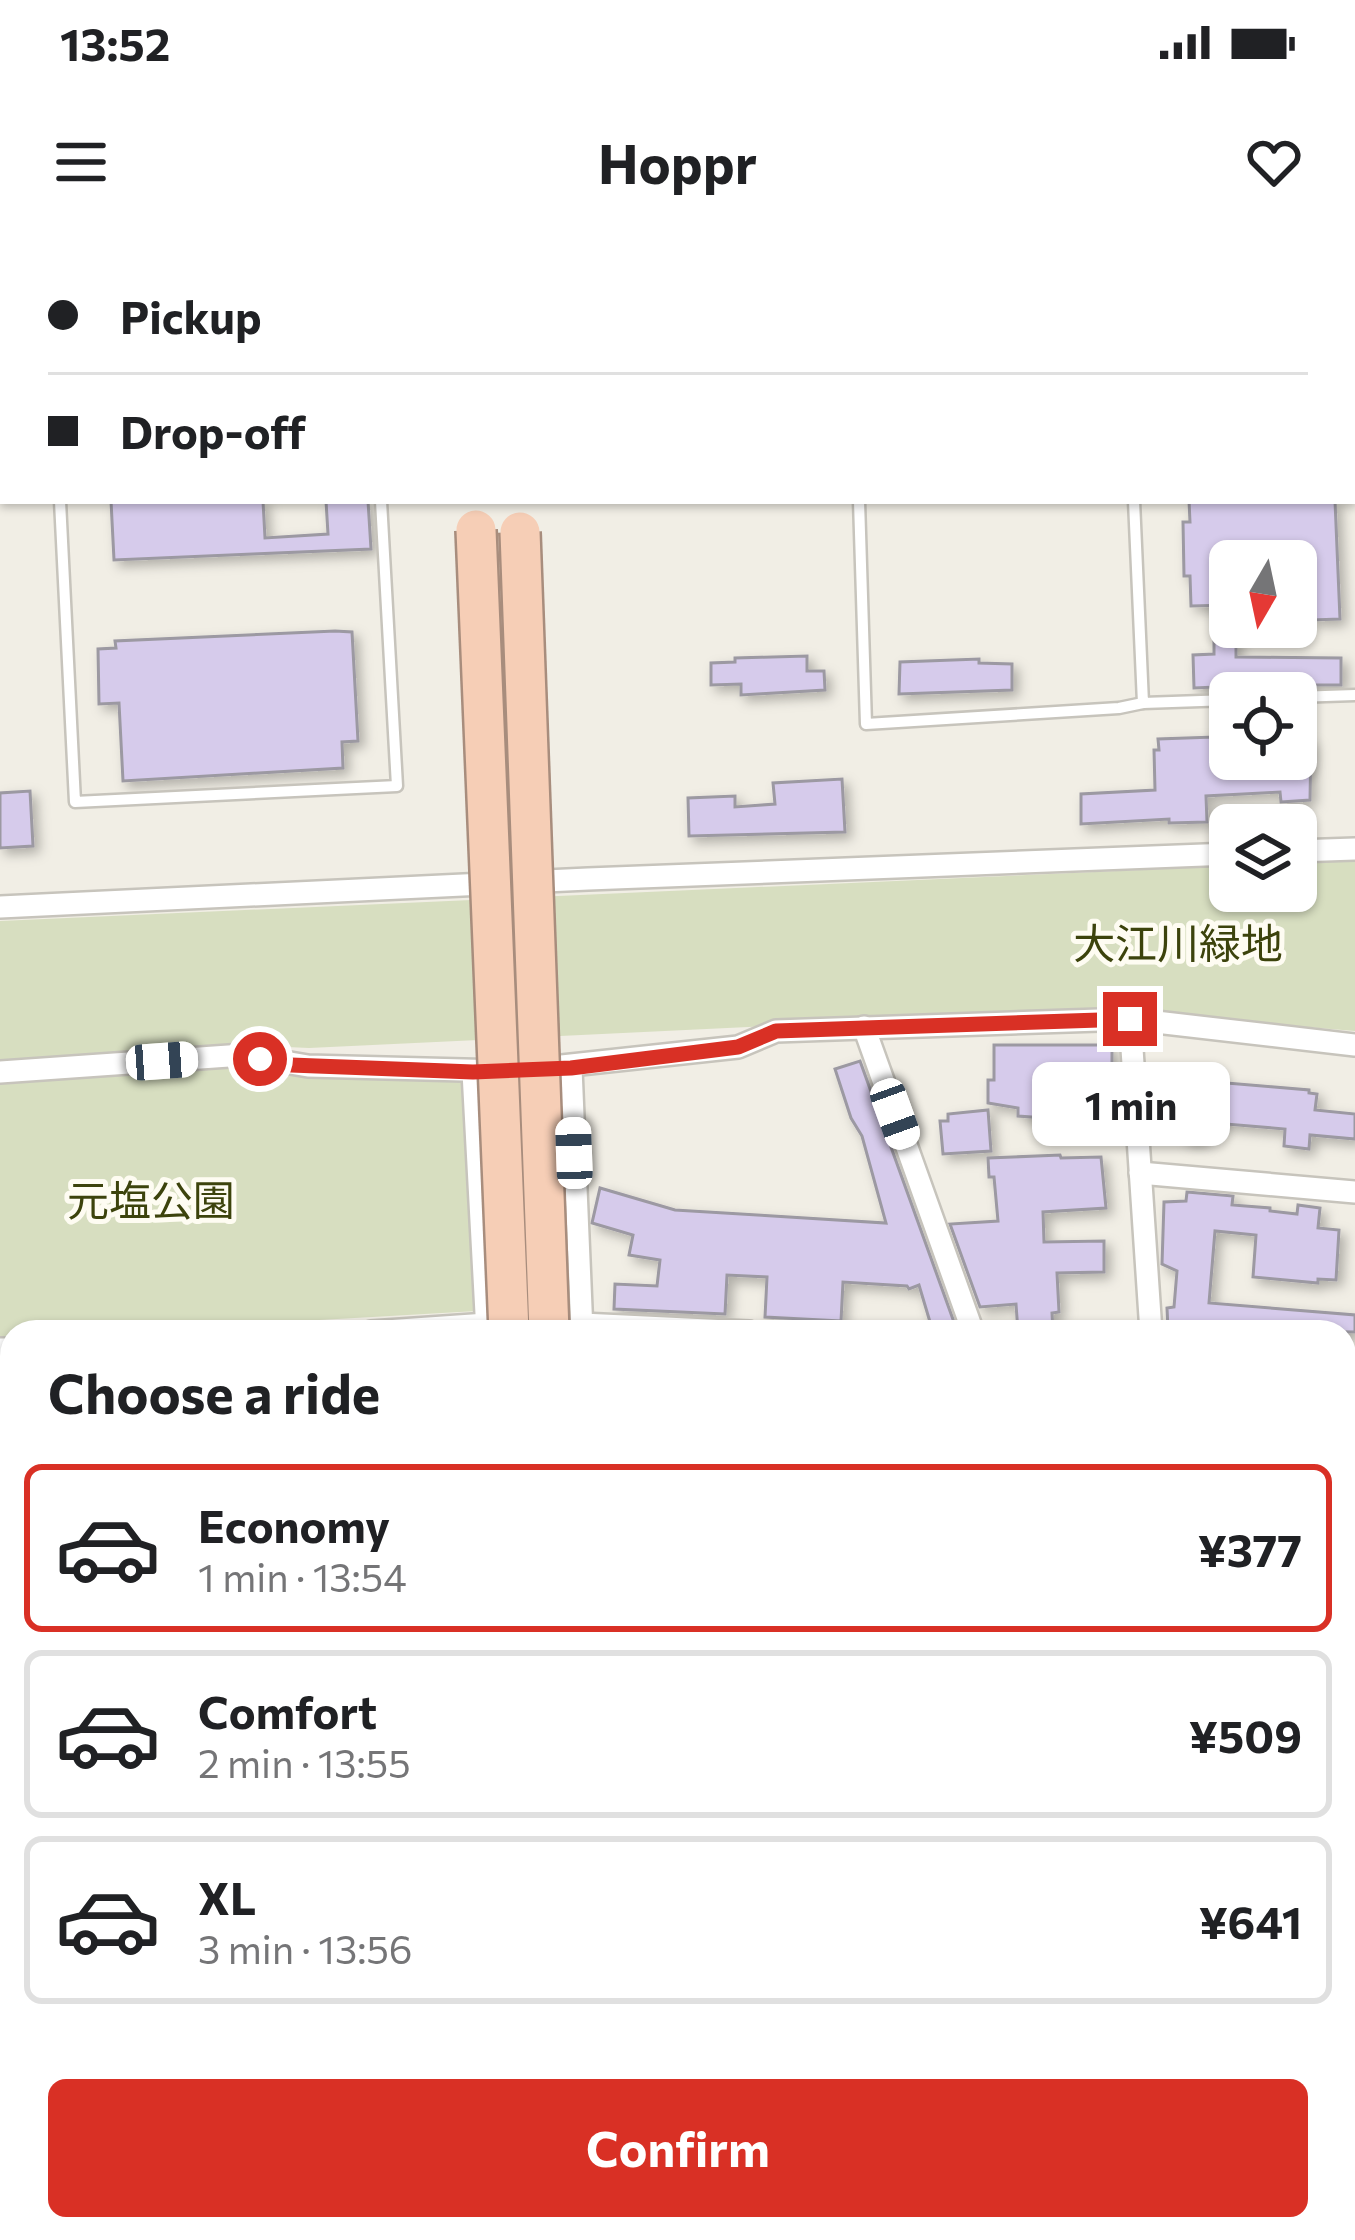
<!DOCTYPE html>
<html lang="en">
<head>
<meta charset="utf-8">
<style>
  :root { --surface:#fff; --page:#f6f6f6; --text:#202124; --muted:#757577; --line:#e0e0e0; --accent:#d93025 }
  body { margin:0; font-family:Commissioner,"Noto Sans JP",sans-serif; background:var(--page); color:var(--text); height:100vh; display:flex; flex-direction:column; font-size:45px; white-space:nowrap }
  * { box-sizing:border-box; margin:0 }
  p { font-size:39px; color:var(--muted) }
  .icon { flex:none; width:66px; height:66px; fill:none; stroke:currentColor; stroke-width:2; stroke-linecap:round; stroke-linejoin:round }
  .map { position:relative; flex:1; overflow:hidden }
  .panel { position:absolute; left:0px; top:1080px; width:1356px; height:921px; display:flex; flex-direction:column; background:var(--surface); border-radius:36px 36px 0 0; box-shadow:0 3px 9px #0004 }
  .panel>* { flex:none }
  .top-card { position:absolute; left:0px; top:0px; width:1356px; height:264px; box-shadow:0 3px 9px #0004; display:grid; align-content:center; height:264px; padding:0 48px; background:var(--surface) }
  .needle { width:78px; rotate:189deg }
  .buttons { position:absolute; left:1209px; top:300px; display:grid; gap:24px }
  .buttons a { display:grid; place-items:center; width:108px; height:108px; border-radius:18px; background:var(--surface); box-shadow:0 3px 9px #0004; font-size:60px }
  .end { position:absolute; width:54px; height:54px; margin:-27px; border:15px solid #d93025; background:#fff; box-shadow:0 0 0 6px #fff }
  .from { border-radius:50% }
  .bubble { position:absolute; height:84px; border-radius:18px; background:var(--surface); box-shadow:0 3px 9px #0004; font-size:39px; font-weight:700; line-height:84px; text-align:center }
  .car { position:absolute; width:36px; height:72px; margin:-36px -18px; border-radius:15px; box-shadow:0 0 9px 3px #0007; background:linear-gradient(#fff 24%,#345 0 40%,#fff 0 76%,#345 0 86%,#fff 0) }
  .top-card b { display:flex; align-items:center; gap:42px; height:114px; font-size:45px }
  .top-card b+b { border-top:3px solid var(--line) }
  .top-card i { width:30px; height:30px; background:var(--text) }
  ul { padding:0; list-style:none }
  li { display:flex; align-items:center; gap:36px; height:168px; margin:0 24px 18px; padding:0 24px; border:6px solid var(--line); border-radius:18px }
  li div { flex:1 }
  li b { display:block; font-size:45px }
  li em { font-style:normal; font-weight:700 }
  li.on { border-color:var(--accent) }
  li>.icon { width:108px; height:108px; stroke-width:1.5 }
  h2 { padding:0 48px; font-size:54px; line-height:144px }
  .button { display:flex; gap:24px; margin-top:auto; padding:24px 48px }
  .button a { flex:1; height:138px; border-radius:18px; background:var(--accent); color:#fff; font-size:48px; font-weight:700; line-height:138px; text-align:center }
  .status { display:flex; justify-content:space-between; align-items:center; height:84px; padding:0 60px; background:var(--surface); direction:ltr }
  .status svg { height:33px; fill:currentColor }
  header { display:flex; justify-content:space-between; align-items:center; height:156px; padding:0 48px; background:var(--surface); font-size:54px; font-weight:700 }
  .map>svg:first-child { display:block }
  .green { fill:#d7dec0 }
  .building { fill:#d6cbeb; stroke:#9c99a2; stroke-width:3; filter:url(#shadow) }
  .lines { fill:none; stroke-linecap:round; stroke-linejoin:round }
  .lane-casing { stroke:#c7c4bc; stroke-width:15 }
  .street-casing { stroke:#c7c4bc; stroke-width:26 }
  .secondary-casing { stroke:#c7c4bc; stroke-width:34 }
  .highway-casing { stroke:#a88d7d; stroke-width:44 }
  .lane { stroke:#fff; stroke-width:10 }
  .street { stroke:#fff; stroke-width:21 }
  .secondary { stroke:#fcf0e9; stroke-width:30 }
  .highway { stroke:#f6ceb6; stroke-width:39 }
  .highway-bridge-casing { stroke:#a88d7d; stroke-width:44; stroke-linecap:butt }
  .highway-bridge { stroke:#f6ceb6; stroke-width:39 }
  .route { stroke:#d93025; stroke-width:15 }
  .labels { text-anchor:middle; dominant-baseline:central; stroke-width:10; stroke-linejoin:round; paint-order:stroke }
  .park-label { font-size:42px; fill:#3c430c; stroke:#fefcf2 }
</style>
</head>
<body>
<div class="status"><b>13:52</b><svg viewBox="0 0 49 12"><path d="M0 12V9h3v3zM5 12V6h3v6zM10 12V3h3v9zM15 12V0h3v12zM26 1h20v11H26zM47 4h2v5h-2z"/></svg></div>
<header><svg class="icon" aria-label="menu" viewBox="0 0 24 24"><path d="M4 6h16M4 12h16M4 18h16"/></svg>Hoppr<svg class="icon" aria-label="heart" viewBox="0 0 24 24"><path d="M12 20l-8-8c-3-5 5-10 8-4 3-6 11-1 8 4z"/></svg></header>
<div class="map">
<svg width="1355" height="2000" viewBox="0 0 1355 2000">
  <defs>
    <filter id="shadow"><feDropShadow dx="5.5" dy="5.5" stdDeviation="6" flood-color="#0004"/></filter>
  </defs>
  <rect width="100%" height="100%" fill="#f1eee5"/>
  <g class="green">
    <polygon points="1355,620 1355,791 1104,770 309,808 241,805 0,820 0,681 1230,626 1230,651 1296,651 1296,623"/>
    <polygon points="245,824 263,832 456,840 466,846 477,1071 108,1092 12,1092 12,1097 0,1098 0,836"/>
    <polygon points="1355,1123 1355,1384 1344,1384 1344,1124"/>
  </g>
  <g class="building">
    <polygon points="111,261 263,261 265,298 328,294 326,261 368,261 371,309 114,320"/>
    <polygon points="1189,261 1335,261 1340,379 1312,380 1311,362 1296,362 1296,321 1230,321 1230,365 1191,366 1190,336 1184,336 1183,282 1190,282"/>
    <polygon points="335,391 352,392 358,501 342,502 343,528 123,541 119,463 99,464 98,409 116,408 115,401"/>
    <polygon points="1214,398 1236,398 1236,417 1341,418 1341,445 1304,445 1288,452 1261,453 1237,453 1237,446 1194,448 1193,415 1214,414"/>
    <polygon points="807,416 807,431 824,431 825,450 741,455 741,444 711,445 711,423 735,422 735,418"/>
    <polygon points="979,419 979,423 1012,424 1012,450 899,454 900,422"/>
    <polygon points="1214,497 1214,501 1230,500 1230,519 1296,519 1296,501 1311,500 1310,560 1281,562 1280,552 1206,556 1207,582 1169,583 1169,579 1081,584 1081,554 1155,550 1154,510 1159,510 1158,499"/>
    <polygon points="842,539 845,592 689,596 688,558 735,556 735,567 775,564 773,543"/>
    <polygon points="30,551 33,606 0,608 0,553"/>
    <polygon points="994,805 1112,805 1112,866 1103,866 1103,877 1044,883 1044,878 1018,876 1018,868 988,863 988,840 994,840"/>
    <polygon points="860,821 955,1085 933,1092 919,1045 909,1049 907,1046 843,1042 841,1081 765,1077 767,1037 727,1035 725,1074 614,1069 615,1044 657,1046 660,1020 629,1015 633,995 592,983 600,948 675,970 886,983 862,896 851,878 835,829"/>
    <polygon points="1179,839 1309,850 1309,853 1317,854 1315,870 1355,874 1355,899 1310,895 1309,909 1284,906 1285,889 1203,882 1201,900 1184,899 1185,880 1173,879 1173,872 1166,871 1170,842 1178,843"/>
    <polygon points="988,870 991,911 943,914 940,881 948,881 948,874"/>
    <polygon points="1060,915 1061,918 1101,917 1106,968 1043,972 1044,1002 1104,1001 1104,1032 1057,1033 1059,1072 1052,1073 1053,1092 1018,1092 1016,1064 980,1067 950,984 998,981 994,937 989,937 988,918"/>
    <polygon points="1187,952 1233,956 1232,965 1270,968 1270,971 1297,974 1298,965 1320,968 1318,988 1339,990 1336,1040 1318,1039 1318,1043 1253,1037 1256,995 1215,991 1209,1063 1355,1075 1355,1092 1168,1089 1167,1068 1174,1067 1177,1031 1162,1024 1164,962 1186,961"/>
  </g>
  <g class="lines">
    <g class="lane-casing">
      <g id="lane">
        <polyline points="49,0 49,3"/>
        <polyline points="850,0 850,3"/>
        <polyline points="1122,0 1122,3"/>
        <polyline points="1353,26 1355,26"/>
        <polyline points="1353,156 1355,156"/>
        <polyline points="0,245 3,245"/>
        <polyline points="60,261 75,562 397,546 381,261"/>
        <polyline points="859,261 866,484 1119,468 1143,463"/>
        <polyline points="1134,261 1143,463 1230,460"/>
        <polyline points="1296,457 1355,455"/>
      </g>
    </g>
    <g class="street-casing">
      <g id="street">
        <polyline points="1296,611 1355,609"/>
        <polyline points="0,667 588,639 1230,614"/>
        <polyline points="1130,779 1151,1092"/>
        <polyline points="864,787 973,1092"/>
        <polyline points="571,828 582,1092"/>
        <polyline points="534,829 738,807 776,791 1130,779 1355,805"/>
        <polyline points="0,832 243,815 308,826 503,831"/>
        <polyline points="473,832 487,1092"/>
        <polyline points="1140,933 1355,952"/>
        <polyline points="582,1084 749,1092"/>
        <polyline points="371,1092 487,1084"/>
        <polyline points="0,1109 12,1109"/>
        <polyline points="0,1382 12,1381"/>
        <polyline points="1344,1389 1355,1390"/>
        <polyline points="0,1575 10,1774"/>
        <polyline points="1344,1702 1355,1703"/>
        <polyline points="1344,1800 1355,1801"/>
        <polyline points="0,1923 12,1922"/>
        <polyline points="233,1989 234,2000"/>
        <polyline points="794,1989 794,2000"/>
        <polyline points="935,2000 940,1989"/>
      </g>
    </g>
    <g class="secondary-casing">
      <polyline id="secondary" points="1218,1989 1219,2000"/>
    </g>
    <g class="highway-casing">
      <g id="highway">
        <polyline points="460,0 460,3"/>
        <polyline points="506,0 506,3"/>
        <polyline points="553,1989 554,2000"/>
        <polyline points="590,1989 591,2000"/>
      </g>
    </g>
    <use href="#lane" class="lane"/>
    <use href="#street" class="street"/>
    <use href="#secondary" class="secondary"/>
    <use href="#highway" class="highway"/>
    <g class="highway-bridge-casing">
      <g id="highway-bridge">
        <polyline points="476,290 509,1092"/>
        <polyline points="520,292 549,1092"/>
      </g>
    </g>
    <use href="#highway-bridge" class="highway-bridge"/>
  </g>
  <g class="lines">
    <polyline class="route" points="260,819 291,825 473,832 571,828 738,807 776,791 1130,779"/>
  </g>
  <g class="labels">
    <g class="park-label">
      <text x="1178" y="702">大江川緑地</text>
      <text x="151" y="959">元塩公園</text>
    </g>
  </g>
</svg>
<div class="buttons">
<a><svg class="needle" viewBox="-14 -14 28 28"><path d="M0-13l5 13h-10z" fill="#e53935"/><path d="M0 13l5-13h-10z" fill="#757577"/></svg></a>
<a><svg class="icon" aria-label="locate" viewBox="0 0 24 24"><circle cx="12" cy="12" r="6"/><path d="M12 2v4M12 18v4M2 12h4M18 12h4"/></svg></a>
<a><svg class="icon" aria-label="layers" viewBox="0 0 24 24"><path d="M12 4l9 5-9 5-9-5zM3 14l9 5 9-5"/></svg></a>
</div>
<i class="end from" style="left:260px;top:819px"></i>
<i class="end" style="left:1130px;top:779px"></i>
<div class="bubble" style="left:1032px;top:822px;width:198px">1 min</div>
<i class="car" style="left:162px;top:821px;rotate:86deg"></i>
<i class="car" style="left:895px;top:874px;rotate:160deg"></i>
<i class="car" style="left:574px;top:913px;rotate:358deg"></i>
<div class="top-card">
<b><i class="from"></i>Pickup</b>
<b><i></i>Drop-off</b>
</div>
<section class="panel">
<h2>Choose a ride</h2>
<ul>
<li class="on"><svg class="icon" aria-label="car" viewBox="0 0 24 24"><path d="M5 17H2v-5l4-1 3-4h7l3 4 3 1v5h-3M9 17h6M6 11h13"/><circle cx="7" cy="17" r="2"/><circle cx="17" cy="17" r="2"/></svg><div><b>Economy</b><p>1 min · 13:54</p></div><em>¥377</em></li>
<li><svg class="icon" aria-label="car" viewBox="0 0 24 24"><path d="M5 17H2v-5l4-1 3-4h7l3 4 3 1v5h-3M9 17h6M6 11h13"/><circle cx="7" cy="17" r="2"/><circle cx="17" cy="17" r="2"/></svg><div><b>Comfort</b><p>2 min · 13:55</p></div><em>¥509</em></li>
<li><svg class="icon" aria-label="car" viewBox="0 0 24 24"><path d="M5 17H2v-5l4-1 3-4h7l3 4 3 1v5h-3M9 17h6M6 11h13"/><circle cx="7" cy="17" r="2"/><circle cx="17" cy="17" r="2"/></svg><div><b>XL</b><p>3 min · 13:56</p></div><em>¥641</em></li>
</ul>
<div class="button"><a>Confirm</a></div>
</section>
</div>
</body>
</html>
